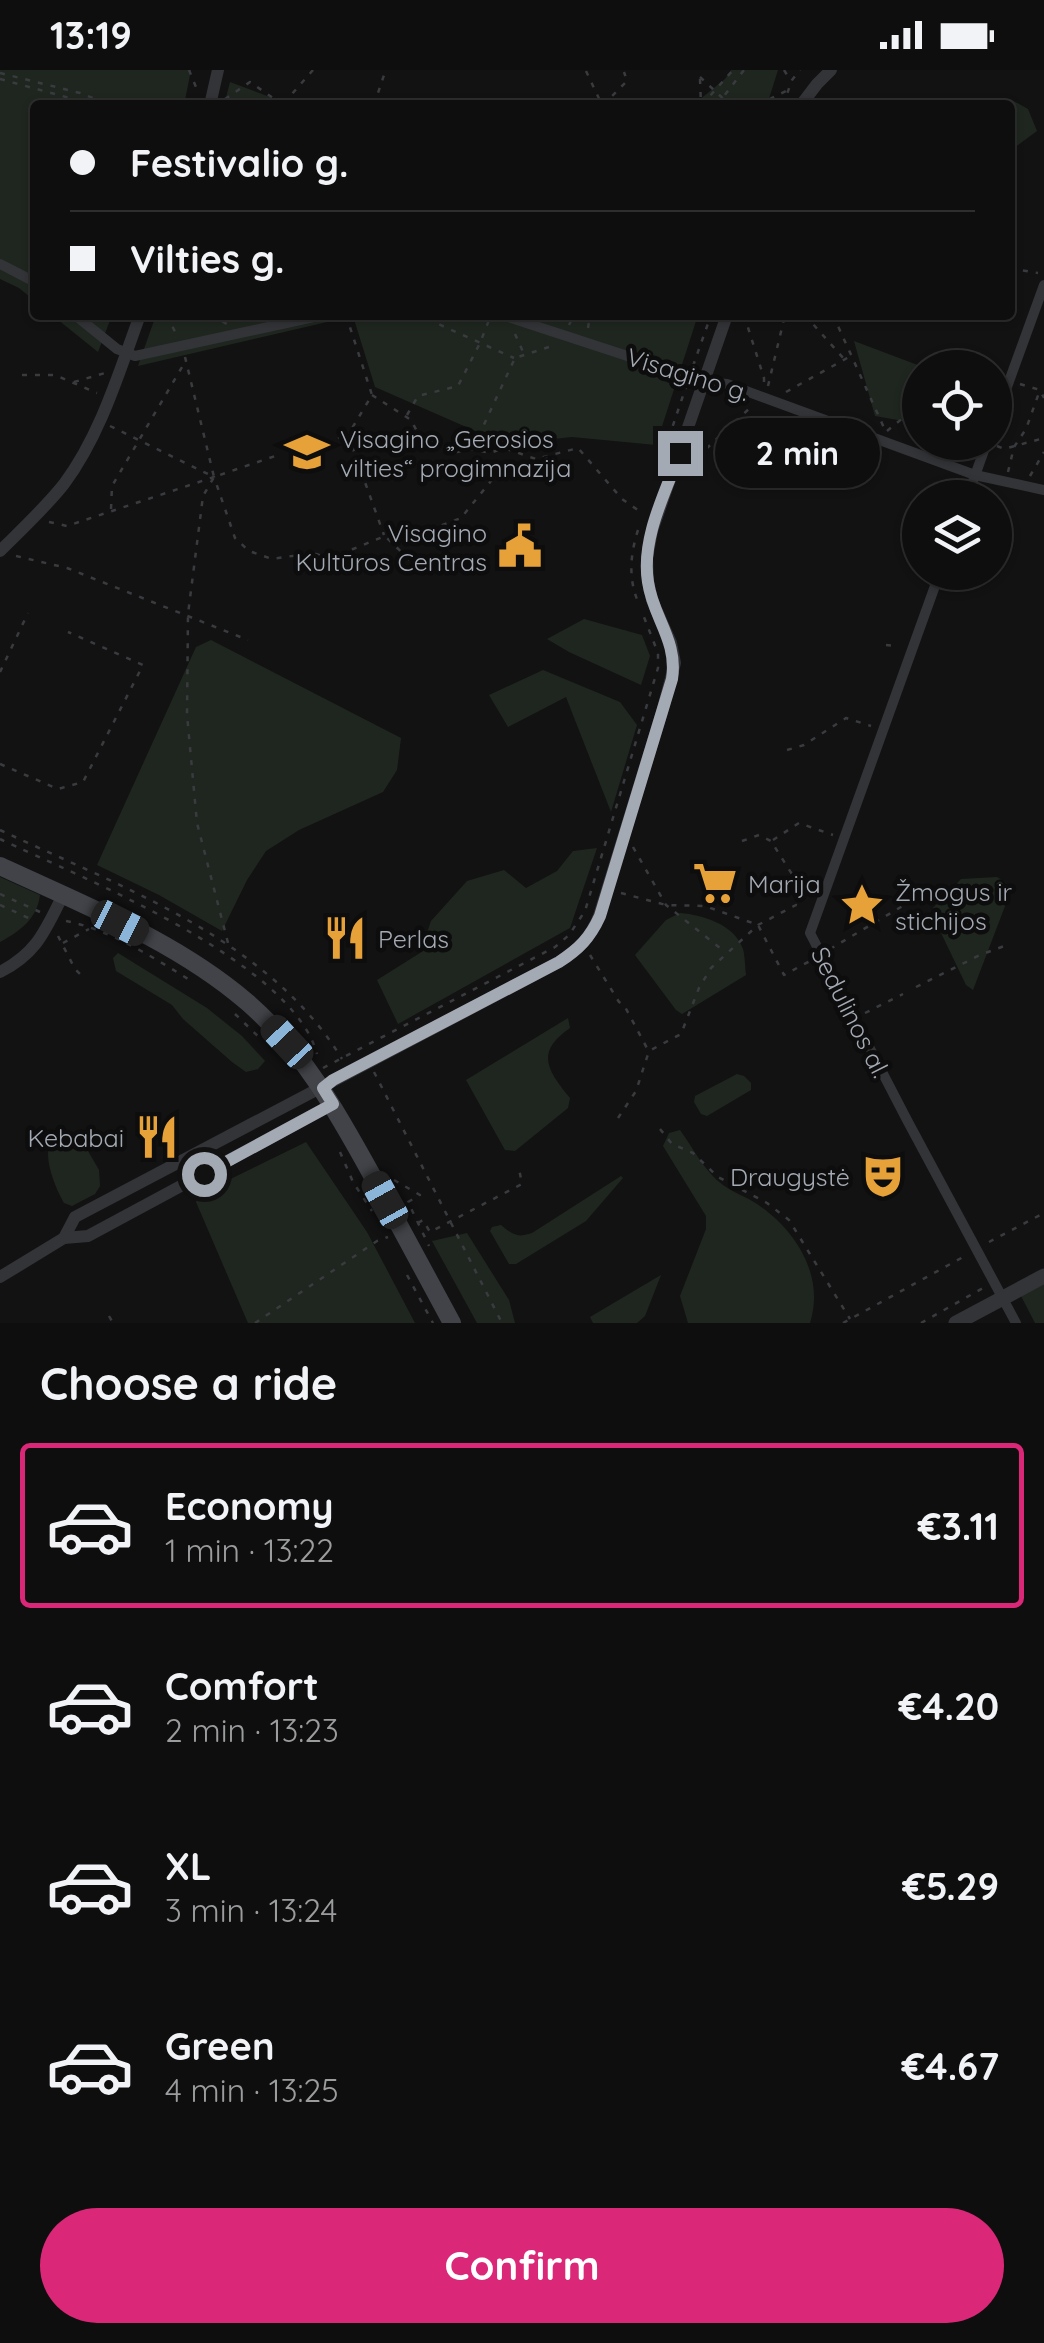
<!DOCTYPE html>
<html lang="en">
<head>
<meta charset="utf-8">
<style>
  :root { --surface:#0e0e0e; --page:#1c1c1c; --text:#f1f3f6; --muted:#9b9c9e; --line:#2e2e2e; --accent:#db2777 }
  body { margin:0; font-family:Quicksand,sans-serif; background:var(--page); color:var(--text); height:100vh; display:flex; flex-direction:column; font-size:38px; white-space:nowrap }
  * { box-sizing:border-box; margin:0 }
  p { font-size:32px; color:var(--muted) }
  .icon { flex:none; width:55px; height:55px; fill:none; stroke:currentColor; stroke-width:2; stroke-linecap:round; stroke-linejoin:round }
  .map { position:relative; height:1253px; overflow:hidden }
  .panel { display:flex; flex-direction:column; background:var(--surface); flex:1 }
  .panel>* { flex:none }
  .guide { position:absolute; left:30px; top:30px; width:985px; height:220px; border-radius:10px; box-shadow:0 2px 8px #0004,0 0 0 2px var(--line); display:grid; align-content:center; height:220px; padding:0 40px; background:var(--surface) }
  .fabs { position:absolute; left:902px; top:280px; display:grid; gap:20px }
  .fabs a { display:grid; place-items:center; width:110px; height:110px; border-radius:50%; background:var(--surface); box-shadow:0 2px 8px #0004,0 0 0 2px var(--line); font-size:50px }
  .end { position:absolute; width:45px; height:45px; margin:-22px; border:12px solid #a4aab3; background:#111; box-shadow:0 0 0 5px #111 }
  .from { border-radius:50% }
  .bubble { position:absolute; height:70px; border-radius:35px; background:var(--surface); box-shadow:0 2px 8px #0004,0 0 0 2px var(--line); font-size:32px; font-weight:700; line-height:70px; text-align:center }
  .car { position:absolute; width:30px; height:60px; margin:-30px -15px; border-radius:12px; box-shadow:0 0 8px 2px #0007; background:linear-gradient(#222 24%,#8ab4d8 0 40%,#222 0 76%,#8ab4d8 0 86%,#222 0) }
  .guide b { display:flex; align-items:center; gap:35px; height:95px; font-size:38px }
  .guide b+b { border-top:2px solid var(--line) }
  .guide i { width:25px; height:25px; background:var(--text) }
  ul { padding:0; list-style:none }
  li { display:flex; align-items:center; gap:30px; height:165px; margin:0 20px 15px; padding:0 20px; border:5px solid transparent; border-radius:10px }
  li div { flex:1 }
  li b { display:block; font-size:38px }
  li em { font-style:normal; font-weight:700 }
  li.selected { border-color:var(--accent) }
  li>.icon { width:90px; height:90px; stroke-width:1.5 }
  h2 { padding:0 40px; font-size:45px; line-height:120px }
  .primary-button { display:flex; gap:20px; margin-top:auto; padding:20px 40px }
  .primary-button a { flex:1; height:115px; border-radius:60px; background:var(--accent); color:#fff; font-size:40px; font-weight:700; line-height:115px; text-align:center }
  .status { display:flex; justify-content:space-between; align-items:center; height:70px; padding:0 50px; background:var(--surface); direction:ltr }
  .status svg { height:28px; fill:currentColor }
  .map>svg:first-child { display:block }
  .green { fill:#1f261f }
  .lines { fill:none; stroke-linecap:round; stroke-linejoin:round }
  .path { stroke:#393b3f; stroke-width:2.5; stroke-dasharray:5 8; stroke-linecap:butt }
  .pedestrian { stroke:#333438; stroke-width:10 }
  .minor { stroke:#333438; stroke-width:12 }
  .tertiary { stroke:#333438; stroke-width:15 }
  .secondary { stroke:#414348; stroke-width:18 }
  .route { stroke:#a4aab3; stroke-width:12 }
  .labels { text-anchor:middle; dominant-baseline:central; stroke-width:9; stroke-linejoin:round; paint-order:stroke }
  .street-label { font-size:25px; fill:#a4aab3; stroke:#0d0d0e }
  .poi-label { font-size:25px; fill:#a4aab3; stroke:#0d0d0e; text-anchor:start }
</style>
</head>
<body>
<div class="status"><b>13:19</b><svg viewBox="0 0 49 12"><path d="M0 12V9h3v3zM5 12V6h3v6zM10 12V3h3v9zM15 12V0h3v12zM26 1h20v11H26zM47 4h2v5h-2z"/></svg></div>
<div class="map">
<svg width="1044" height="1253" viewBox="0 0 1044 1253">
  <rect width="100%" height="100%" fill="#121213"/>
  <g class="green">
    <polygon points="0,0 191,0 184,35 35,35 35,231 19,218 0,209"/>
    <polygon points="731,0 778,0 767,35 693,35 725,9"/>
    <polygon points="230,12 291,35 224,35"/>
    <polygon points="1010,29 1028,39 1037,61 1010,81 1010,35 1004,35"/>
    <polygon points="52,245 112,245 98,282"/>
    <polygon points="156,245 698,245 656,375 572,367 505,374 375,317 353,246 138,296"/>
    <polygon points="854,271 923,297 920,298 920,354 875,346"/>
    <polygon points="584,549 642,565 650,586 641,615 569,582 547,569"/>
    <polygon points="211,570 401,668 397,700 383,722 299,760 266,781 247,810 222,861 159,825 97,795 196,577"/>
    <polygon points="543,600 620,632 637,655 611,742 566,627 508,657 489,625"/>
    <polygon points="597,778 570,858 398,954 377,910 420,883 431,851 467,811 504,800 526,818 557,801 573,781"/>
    <path d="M0 807 40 825C37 849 20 861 0 872Z"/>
    <polygon points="997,807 1005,812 1010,823 973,920 966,915 932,844 933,838 961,809"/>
    <path d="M680 843C703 845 734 854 743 879 745 886 745 897 746 905L682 944 676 940 635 885 666 850Z"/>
    <polygon points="118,883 207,938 242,966 265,991 258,999 246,1002 232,992 183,949 172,935 116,901 113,888"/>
    <path d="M568 948 570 958C535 982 547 1000 570 1028L568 1038 515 1081 505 1080 466 1010Z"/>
    <polygon points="737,1004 744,1006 751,1013 751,1020 707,1046 701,1044 694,1032 695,1026"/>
    <path d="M680 1060C693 1078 705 1102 723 1115 734 1123 747 1127 757 1134 796 1160 825 1206 810 1253H688L680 1226 706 1159V1146L663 1076 669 1063Z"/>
    <path d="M67 1061 81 1069 99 1100 100 1116 95 1124 72 1136 64 1133C53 1114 33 1065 67 1061Z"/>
    <polygon points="306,1072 367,1162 415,1253 248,1253 196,1132 200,1124"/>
    <path d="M621 1106 623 1108 586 1151 516 1194H509L490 1161 492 1157 501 1155C513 1165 517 1168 532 1163Z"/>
    <polygon points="467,1163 509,1230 515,1253 477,1253 432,1171"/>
    <polygon points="661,1205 645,1246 637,1253 593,1253 590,1247"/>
    <polygon points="1044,1214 1044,1253 1035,1253 1021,1226"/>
  </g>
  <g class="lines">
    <g class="path">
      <polyline points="189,0 198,22"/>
      <polyline points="784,0 791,11"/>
      <polyline points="586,1 602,35"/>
      <polyline points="0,3 80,23 111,35"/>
      <polyline points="700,7 730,35"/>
      <polyline points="0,9 95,35"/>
      <polyline points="700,9 701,35"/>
      <polyline points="225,29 250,12 283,35"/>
      <polyline points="471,31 482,35"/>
      <polyline points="284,33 313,0"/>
      <polyline points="374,35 385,2"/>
      <polyline points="603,35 627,11 624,2"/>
      <polyline points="702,35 733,0"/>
      <polyline points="717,35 744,0"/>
      <polyline points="758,35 788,20"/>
      <polyline points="783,35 792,10 800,0"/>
      <polyline points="1010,201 1020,200 1038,203"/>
      <polyline points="167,245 177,266"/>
      <polyline points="211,245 227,254"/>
      <polyline points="346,245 372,325 348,365 384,465"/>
      <polyline points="431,245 436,253 514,288"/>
      <polyline points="744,245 764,308 764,316"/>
      <polyline points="805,245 844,289"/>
      <polyline points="833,245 885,360"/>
      <polyline points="569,255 574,245"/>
      <polyline points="588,258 590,245"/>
      <polyline points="515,264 524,284"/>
      <polyline points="185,287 214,407 278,385"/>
      <polyline points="693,296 711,245"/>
      <polyline points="22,305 55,305 97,323"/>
      <polyline points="74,312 105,303"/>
      <polyline points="1020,314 1040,320 1044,328"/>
      <polyline points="768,316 785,245"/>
      <polyline points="786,322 849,287"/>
      <polyline points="372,325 411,350 420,367 457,382 472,379 490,383 504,378 536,389 578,378 622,429 642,443"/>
      <polyline points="407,345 418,326 458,316 480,273 491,245"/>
      <polyline points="110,356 214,407 203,426 188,544 187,645 197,753 228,873"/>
      <polyline points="887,361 920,334"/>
      <polyline points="326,373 346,365"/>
      <polyline points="997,376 1004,379 1044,368"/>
      <polyline points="473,378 515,288 549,277 555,273"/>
      <polyline points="936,378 956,372"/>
      <polyline points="702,391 707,378 751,337"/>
      <polyline points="1008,402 1014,377 1026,359 1040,320"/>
      <polyline points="656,405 686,317"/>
      <polyline points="1030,406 1044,382"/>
      <polyline points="111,439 112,416 185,292"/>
      <polyline points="49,452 67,456 214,407 235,468 249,481 272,489 312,483 331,488 385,466 423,503"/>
      <path d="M638 460C630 485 628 510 639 534"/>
      <polyline points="393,473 461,448 495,406 533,391"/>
      <polyline points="16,486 67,498 248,570"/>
      <polyline points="886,575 899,576"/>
      <polyline points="0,602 28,543"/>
      <polyline points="787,680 804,675 846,648 871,656"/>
      <polyline points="0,694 58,719 83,712 143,595 68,562"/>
      <path d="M0 760C121 817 269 869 342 989"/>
      <path d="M0 769C82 808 292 891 317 984"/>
      <polyline points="773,770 799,753 833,765"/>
      <polyline points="742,771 759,765 771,771 797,812 814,819"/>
      <polyline points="633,777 666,835 725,882"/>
      <polyline points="621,823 666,835 705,836 758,855 784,905 810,891"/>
      <polyline points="0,824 40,842"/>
      <polyline points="0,835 35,851"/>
      <path d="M66 851C111 860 154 888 193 912"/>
      <polyline points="58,866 75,899 82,906"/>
      <polyline points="63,873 89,859"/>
      <polyline points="830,879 906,834"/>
      <polyline points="590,885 619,932 624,935 648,980"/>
      <polyline points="916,917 980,885 1007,875"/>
      <polyline points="865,943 903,924"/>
      <polyline points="235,944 262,970"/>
      <polyline points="323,998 555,877 569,865 585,841 658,598 658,583 642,542"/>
      <polyline points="374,1002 502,1253"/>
      <polyline points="618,1048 636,1021 649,981 681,964 699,918 711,898 758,855 796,835 804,838"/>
      <polyline points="660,1059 672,1074 693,1083 718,1107 767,1133 789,1150 850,1249"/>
      <polyline points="340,1082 353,1112 372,1141"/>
      <polyline points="394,1110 420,1125 408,1132 429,1176"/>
      <polyline points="418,1153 423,1150 430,1162 522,1114 519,1099"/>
      <polyline points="989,1172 1044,1143"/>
      <polyline points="407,1205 433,1253"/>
      <polyline points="109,1246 113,1253"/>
      <polyline points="255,1253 377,1171 388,1167"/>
      <polyline points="843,1253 965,1186"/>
      <polyline points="921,1253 983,1218"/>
    </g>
    <g class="pedestrian">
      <polyline points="0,194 35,212"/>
      <polyline points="75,245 117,279 135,286 323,245"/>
      <polyline points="502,245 707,312 727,314 975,405 1044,420"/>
      <polyline points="995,350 1044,215"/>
      <polyline points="967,428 987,372"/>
      <polyline points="940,502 810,863 907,1050 1016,1253"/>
    </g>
    <g class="minor">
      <polyline points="210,35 218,0"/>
      <polyline points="801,35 817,14 831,0"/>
      <path d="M0 481C22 459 45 438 64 414 101 364 119 302 140 245"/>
      <path d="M0 902C37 883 45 861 63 825"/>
      <path d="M64 1168 75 1147 559 892C579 879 590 868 599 846L662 642 675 593 671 573 652 530 648 511 647 488 652 461 727 245"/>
      <polyline points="0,1207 64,1168 88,1166 333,1034"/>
    </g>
    <polyline class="tertiary" points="956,1253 1044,1206"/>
    <path class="secondary" d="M0 796C84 835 176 871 247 932 307 984 342 1051 379 1118 403 1163 428 1208 452 1253"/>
  </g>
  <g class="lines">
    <path class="route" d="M204 1104 333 1034 323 1018 333 1010 559 892C579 879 590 868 600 846L672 609C678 570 653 548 648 512 641 469 665 423 680 383"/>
  </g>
  <defs>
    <g id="school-bare" transform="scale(3.45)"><path d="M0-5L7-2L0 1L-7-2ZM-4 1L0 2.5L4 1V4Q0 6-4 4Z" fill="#e6a138" stroke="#0d0d0e" stroke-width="2.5" paint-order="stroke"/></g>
    <g id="civic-bare" transform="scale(3.45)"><path d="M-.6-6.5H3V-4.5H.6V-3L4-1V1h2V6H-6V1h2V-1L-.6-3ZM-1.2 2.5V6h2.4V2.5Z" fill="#e6a138" stroke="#0d0d0e" stroke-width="2.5" paint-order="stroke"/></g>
    <g id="supermarket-bare" transform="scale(3.45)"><path d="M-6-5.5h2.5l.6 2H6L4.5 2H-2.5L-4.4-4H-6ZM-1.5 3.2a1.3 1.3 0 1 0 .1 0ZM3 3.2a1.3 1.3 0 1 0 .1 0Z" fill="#e6a138" stroke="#0d0d0e" stroke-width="2.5" paint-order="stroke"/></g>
    <g id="sight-bare" transform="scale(3.45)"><path d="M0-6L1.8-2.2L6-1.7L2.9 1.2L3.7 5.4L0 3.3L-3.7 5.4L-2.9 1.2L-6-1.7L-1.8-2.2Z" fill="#e6a138" stroke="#0d0d0e" stroke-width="2.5" paint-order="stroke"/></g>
    <g id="restaurant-bare" transform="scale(3.45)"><path d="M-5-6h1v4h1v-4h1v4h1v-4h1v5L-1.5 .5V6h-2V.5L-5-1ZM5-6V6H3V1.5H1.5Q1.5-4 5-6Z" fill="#e6a138" stroke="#0d0d0e" stroke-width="2.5" paint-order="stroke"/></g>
    <g id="theatre-bare" transform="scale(3.45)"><path d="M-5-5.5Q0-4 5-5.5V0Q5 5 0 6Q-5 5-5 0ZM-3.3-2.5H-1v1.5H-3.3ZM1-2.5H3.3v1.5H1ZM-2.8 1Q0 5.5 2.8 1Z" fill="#e6a138" stroke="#0d0d0e" stroke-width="2.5" paint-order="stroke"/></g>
  </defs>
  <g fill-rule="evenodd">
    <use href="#school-bare" x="307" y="382"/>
    <use href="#civic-bare" x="520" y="476"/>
    <use href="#supermarket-bare" x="715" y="813"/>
    <use href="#sight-bare" x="862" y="835"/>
    <use href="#restaurant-bare" x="345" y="868"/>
    <use href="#restaurant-bare" x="157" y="1067"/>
    <use href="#theatre-bare" x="883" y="1106"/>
  </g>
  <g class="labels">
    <g class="street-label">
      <text transform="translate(688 304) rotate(17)">Visagino g.</text>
      <text transform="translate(851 942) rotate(63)">Sedulinos al.</text>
    </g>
    <g class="poi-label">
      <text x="340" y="368">Visagino „Gerosios<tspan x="340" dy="29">vilties“ progimnazija</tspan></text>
      <text x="487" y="462" text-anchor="end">Visagino<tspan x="487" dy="29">Kultūros Centras</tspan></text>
      <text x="748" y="813">Marija</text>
      <text x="895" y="821">Žmogus ir<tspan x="895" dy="29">stichijos</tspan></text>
      <text x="378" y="868">Perlas</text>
      <text x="124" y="1067" text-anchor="end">Kebabai</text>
      <text x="850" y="1106" text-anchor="end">Draugystė</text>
    </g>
  </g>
</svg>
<div class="fabs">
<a><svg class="icon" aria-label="locate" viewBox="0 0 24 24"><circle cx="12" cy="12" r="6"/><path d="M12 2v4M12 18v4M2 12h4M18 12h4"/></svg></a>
<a><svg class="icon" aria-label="layers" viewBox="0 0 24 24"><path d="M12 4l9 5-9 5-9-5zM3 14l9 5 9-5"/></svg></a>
</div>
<i class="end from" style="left:204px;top:1104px"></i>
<i class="end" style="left:680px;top:383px"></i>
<div class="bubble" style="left:715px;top:348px;width:165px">2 min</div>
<i class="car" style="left:120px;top:853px;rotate:117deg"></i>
<i class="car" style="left:287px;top:972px;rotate:317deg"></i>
<i class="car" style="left:385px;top:1130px;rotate:331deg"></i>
<div class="guide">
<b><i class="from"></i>Festivalio g.</b>
<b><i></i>Vilties g.</b>
</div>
</div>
<section class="panel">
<h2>Choose a ride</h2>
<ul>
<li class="selected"><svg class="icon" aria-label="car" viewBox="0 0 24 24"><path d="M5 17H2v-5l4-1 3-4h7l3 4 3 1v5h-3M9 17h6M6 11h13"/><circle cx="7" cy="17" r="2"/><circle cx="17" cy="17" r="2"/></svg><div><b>Economy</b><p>1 min · 13:22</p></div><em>€3.11</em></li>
<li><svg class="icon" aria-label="car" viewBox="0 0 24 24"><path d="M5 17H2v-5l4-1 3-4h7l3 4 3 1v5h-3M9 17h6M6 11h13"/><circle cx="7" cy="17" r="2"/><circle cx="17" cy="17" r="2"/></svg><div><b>Comfort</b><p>2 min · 13:23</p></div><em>€4.20</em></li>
<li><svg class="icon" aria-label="car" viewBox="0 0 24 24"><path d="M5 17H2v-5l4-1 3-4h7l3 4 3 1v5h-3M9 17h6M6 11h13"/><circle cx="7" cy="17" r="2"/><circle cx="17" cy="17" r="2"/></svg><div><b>XL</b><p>3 min · 13:24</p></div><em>€5.29</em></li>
<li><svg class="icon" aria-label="car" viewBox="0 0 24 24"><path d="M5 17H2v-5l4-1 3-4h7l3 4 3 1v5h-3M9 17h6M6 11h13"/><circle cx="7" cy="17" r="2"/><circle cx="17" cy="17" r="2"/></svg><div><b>Green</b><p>4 min · 13:25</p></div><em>€4.67</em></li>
</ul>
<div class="primary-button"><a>Confirm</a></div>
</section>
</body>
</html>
